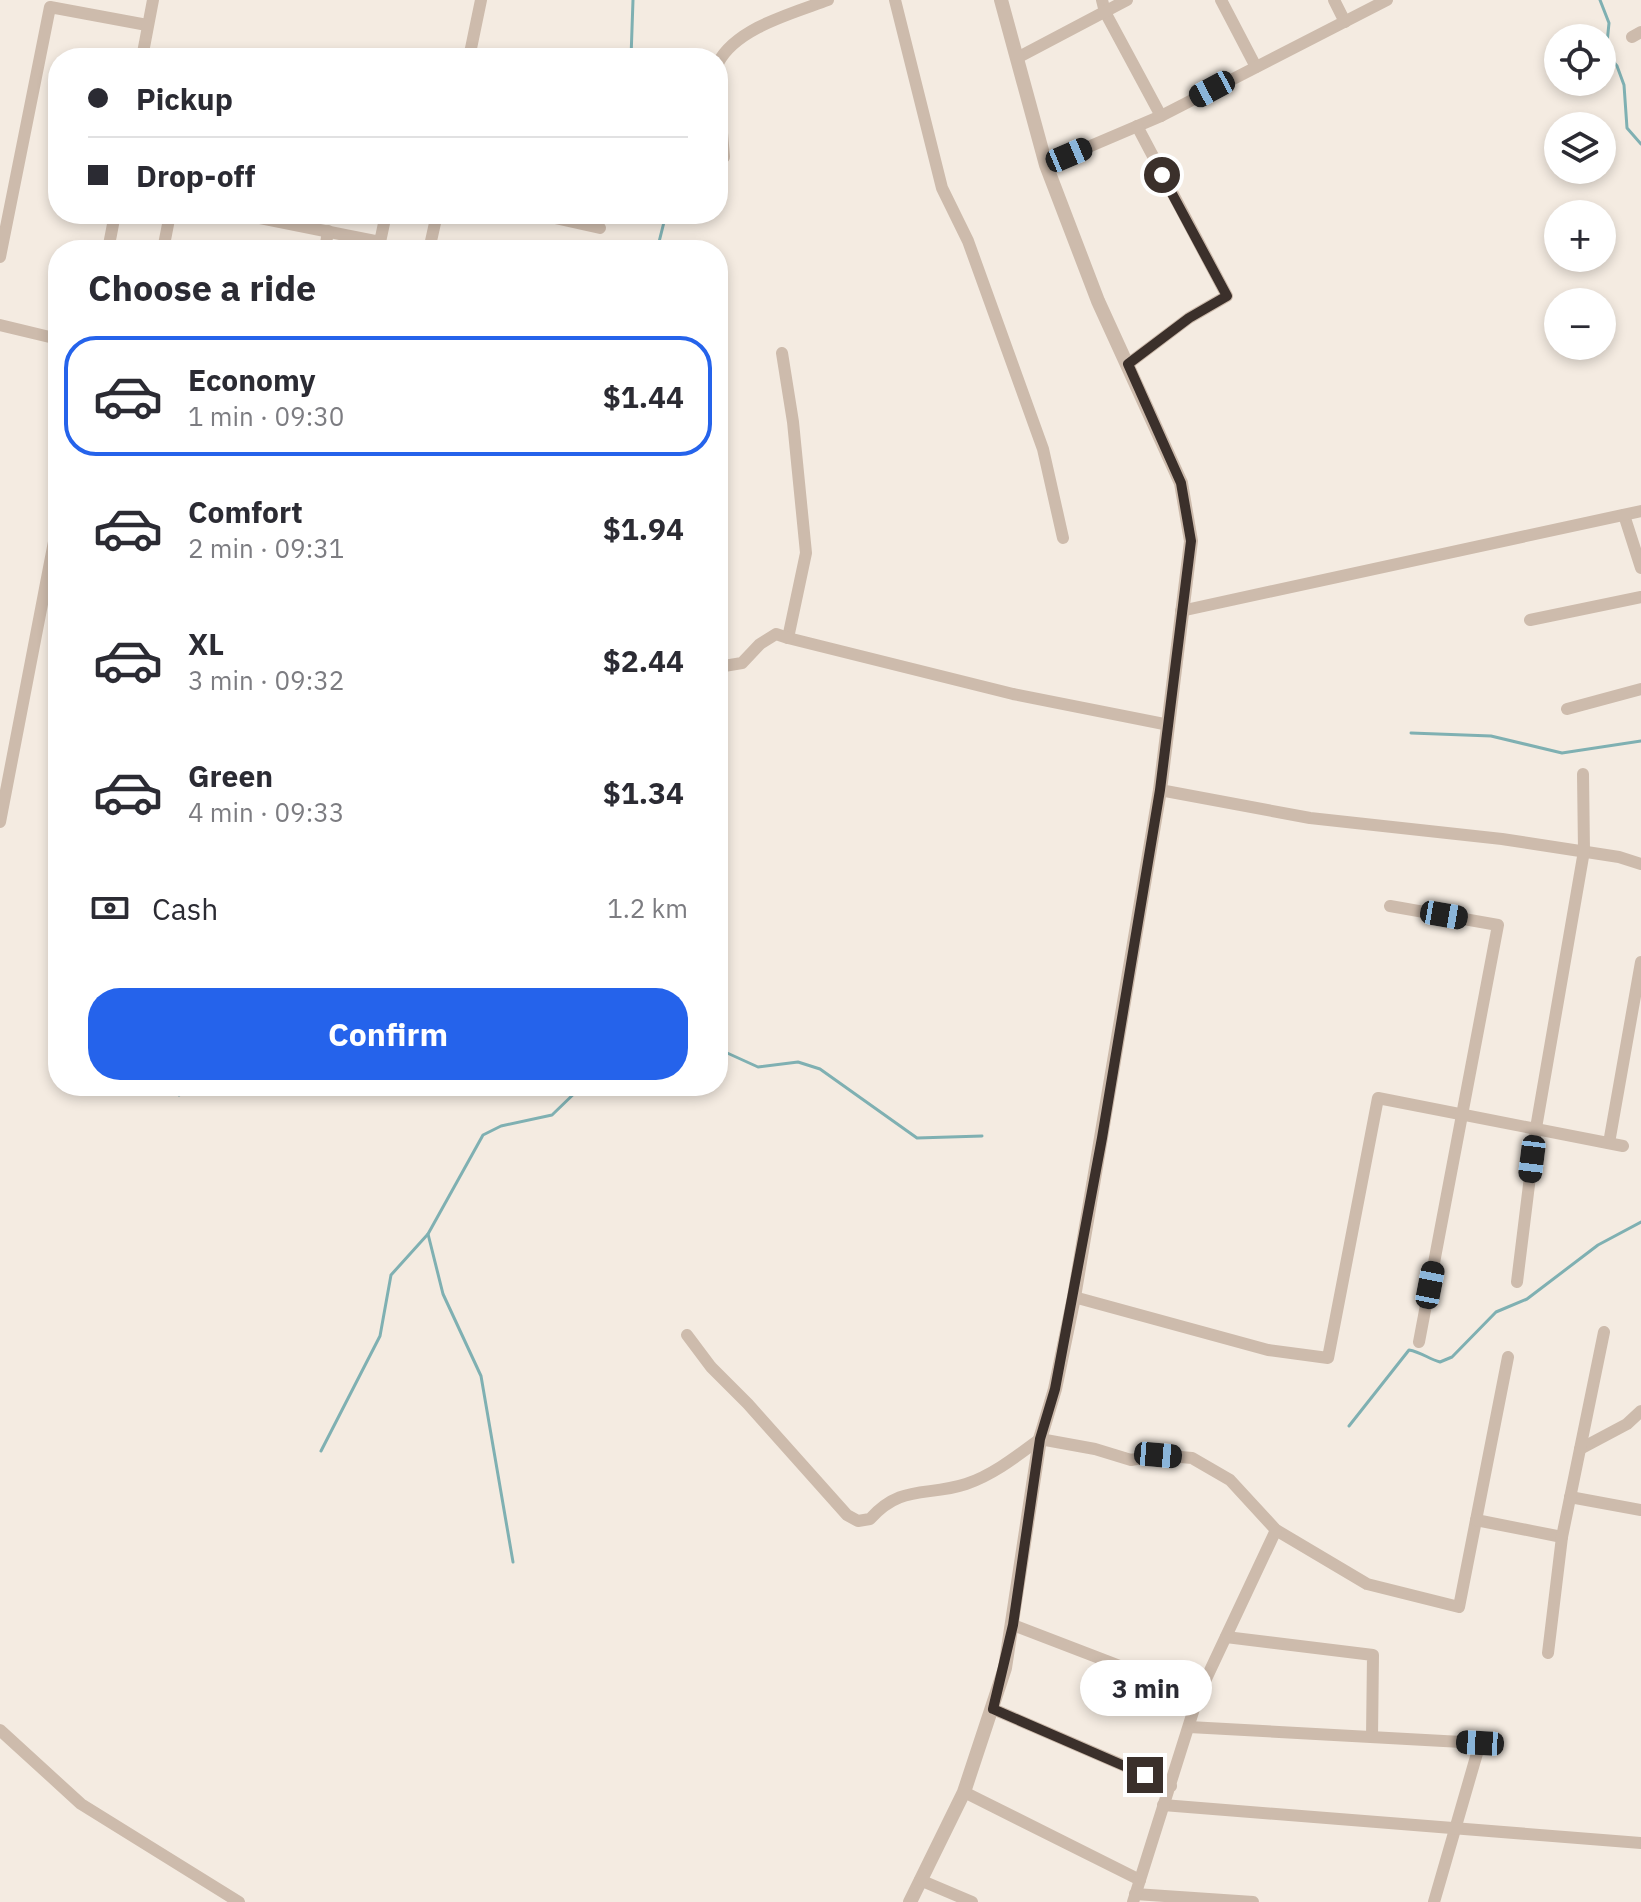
<!DOCTYPE html>
<html lang="en">
<head>
<meta charset="utf-8">
<style>
  :root { --surface:#fff; --page:#f2f2f3; --text:#2b2b33; --muted:#7c7c81; --line:#e1e1e2; --accent:#2563eb }
  body { margin:0; font-family:"IBM Plex Sans",sans-serif; background:var(--page); color:var(--text); height:100vh; display:flex; flex-direction:column; font-size:30px; white-space:nowrap }
  * { box-sizing:border-box; margin:0 }
  p { font-size:26px; color:var(--muted) }
  .icon { flex:none; width:44px; height:44px; fill:none; stroke:currentColor; stroke-width:2; stroke-linecap:round; stroke-linejoin:round }
  .map { position:relative; flex:1; overflow:hidden }
  .panel { position:absolute; left:48px; top:240px; width:680px; height:856px; display:flex; flex-direction:column; background:var(--surface); border-radius:32px; box-shadow:0 4px 12px #0003 }
  .panel>* { flex:none }
  .banner { position:absolute; left:48px; top:48px; width:680px; height:176px; border-radius:32px; box-shadow:0 4px 12px #0003; display:grid; align-content:center; height:176px; padding:0 40px; background:var(--surface) }
  .tools { position:absolute; left:1544px; top:24px; display:grid; gap:16px }
  .tools a { display:grid; place-items:center; width:72px; height:72px; border-radius:50%; background:var(--surface); box-shadow:0 4px 12px #0003; font-size:40px }
  .end { position:absolute; width:36px; height:36px; margin:-18px; border:10px solid #3b302b; background:#fff; box-shadow:0 0 0 4px #fff }
  .from { border-radius:50% }
  .bubble { position:absolute; height:56px; border-radius:28px; background:var(--surface); box-shadow:0 4px 12px #0003; font-size:26px; font-weight:800; line-height:56px; text-align:center }
  .car { position:absolute; width:24px; height:48px; margin:-24px -12px; border-radius:10px; box-shadow:0 0 6px 2px #0007; background:linear-gradient(#222 24%,#8ab4d8 0 40%,#222 0 76%,#8ab4d8 0 86%,#222 0) }
  .banner b { display:flex; align-items:center; gap:28px; height:76px; font-size:30px }
  .banner b+b { border-top:2px solid var(--line) }
  .banner i { width:20px; height:20px; background:var(--text) }
  ul { padding:0; list-style:none }
  li { display:flex; align-items:center; gap:24px; height:120px; margin:0 16px 12px; padding:0 24px; border:4px solid transparent; border-radius:32px }
  li div { flex:1 }
  li b { display:block; font-size:30px }
  li em { font-style:normal; font-weight:800 }
  li.selected { border-color:var(--accent) }
  li>.icon { width:72px; height:72px; stroke-width:1.5 }
  h2 { padding:0 40px; font-size:36px; line-height:96px }
  .pay { display:flex; align-items:center; gap:20px; height:88px; padding:0 40px; font-size:30px }
  .pay p { margin-inline-start:auto }
  .action { display:flex; gap:16px; margin-top:auto; padding:16px 40px }
  .action a { flex:1; height:92px; border-radius:32px; background:var(--accent); color:#fff; font-size:32px; font-weight:800; line-height:92px; text-align:center }
  .map>svg:first-child { display:block }
  .lines { fill:none; stroke-linecap:round; stroke-linejoin:round }
  .stream { stroke:#7fb0b2; stroke-width:3 }
  .minor { stroke:#cdbbac; stroke-width:12 }
  .tertiary { stroke:#cdbbac; stroke-width:14 }
  .route { stroke:#3b302b; stroke-width:10 }
</style>
</head>
<body>
<div class="map">
<svg width="1641" height="1902" viewBox="0 0 1641 1902">
  <rect width="100%" height="100%" fill="#f4ebe1"/>
  <g class="lines">
    <g class="stream">
      <polyline points="1600,0 1609,23 1606,53 1617,66 1624,85 1627,128 1641,144"/>
      <polyline points="631,58 633,0"/>
      <polyline points="657,250 666,214"/>
      <polyline points="1411,733 1491,736 1562,753 1641,741"/>
      <polyline points="718,1045 725,1052 758,1067 798,1062 820,1069 917,1138 982,1136"/>
      <polyline points="179,1095 190,1086"/>
      <polyline points="428,1234 443,1294 481,1376 513,1562"/>
      <path d="M1349 1426 1409 1350C1421 1352 1429 1359 1440 1362L1452 1357 1496 1312 1527 1299 1598 1245 1641 1222"/>
      <polyline points="321,1451 380,1336 391,1275 428,1234 483,1135 501,1126 552,1115 582,1086"/>
    </g>
    <g class="minor">
      <polyline points="895,0 942,188 968,241 1043,449 1063,538"/>
      <polyline points="1102,0 1105,12 1161,116"/>
      <polyline points="1221,0 1256,67"/>
      <polyline points="1334,0 1345,22"/>
      <polyline points="1632,37 1641,32"/>
      <polyline points="142,58 153,0"/>
      <polyline points="469,58 481,0"/>
      <polyline points="1017,58 1127,0"/>
      <path d="M718 63C736 28 793 13 828 0"/>
      <polyline points="718,85 724,157"/>
      <polyline points="1046,165 1161,116 1387,0"/>
      <polyline points="240,214 380,242 386,214"/>
      <polyline points="537,214 600,228"/>
      <polyline points="108,250 115,214"/>
      <polyline points="163,250 170,214"/>
      <polyline points="325,250 328,231"/>
      <polyline points="429,250 437,214"/>
      <polyline points="0,257 50,7 147,25"/>
      <polyline points="0,325 58,339"/>
      <polyline points="782,353 793,422 806,553 788,638 1013,694 1169,725"/>
      <polyline points="1128,364 1189,318 1227,296 1137,126"/>
      <polyline points="1624,515 1641,568"/>
      <polyline points="1181,611 1641,511"/>
      <polyline points="1530,620 1641,597"/>
      <polyline points="718,667 742,663 760,644 776,634 788,638"/>
      <polyline points="1567,709 1641,689"/>
      <polyline points="1160,790 1310,818 1502,839 1619,857 1641,864"/>
      <polyline points="0,822 58,521"/>
      <polyline points="1390,906 1498,925 1419,1342"/>
      <polyline points="1609,1143 1641,962"/>
      <polyline points="1517,1282 1536,1128 1584,851 1583,774"/>
      <polyline points="1074,1297 1268,1350 1328,1358 1378,1098 1623,1146"/>
      <path d="M687 1335 711 1367 748 1404 847 1515 858 1521 870 1519C901 1484 926 1497 966 1484 993 1475 1017 1456 1040 1439L1095 1449 1131 1460 1158 1455 1192 1458 1230 1480 1276 1530 1367 1584 1459 1607 1508 1357"/>
      <polyline points="1580,1449 1627,1424 1641,1411"/>
      <polyline points="1570,1497 1641,1510"/>
      <polyline points="1476,1520 1562,1537"/>
      <polyline points="1013,1625 1198,1696"/>
      <polyline points="1226,1637 1373,1655 1372,1737"/>
      <polyline points="1548,1653 1562,1537 1604,1332"/>
      <polyline points="993,1709 1171,1786"/>
      <polyline points="1189,1727 1480,1743 1434,1902"/>
      <polyline points="0,1730 81,1804 239,1902"/>
      <polyline points="964,1792 1140,1880"/>
      <polyline points="1163,1805 1641,1843"/>
      <polyline points="920,1880 972,1902"/>
      <polyline points="1135,1894 1253,1902"/>
      <polyline points="1133,1902 1198,1696 1276,1530"/>
    </g>
    <polyline class="tertiary" points="910,1902 964,1792 1005,1668 1040,1439 1055,1389 1074,1297 1160,790 1191,541 1181,483 1098,301 1046,165 1001,0"/>
  </g>
  <g class="lines">
    <polyline class="route" points="1145,1775 993,1709 1013,1625 1040,1439 1055,1389 1102,1138 1160,790 1191,541 1181,483 1128,364 1189,318 1227,296 1162,175"/>
  </g>
</svg>
<div class="tools">
<a><svg class="icon" aria-label="locate" viewBox="0 0 24 24"><circle cx="12" cy="12" r="6"/><path d="M12 2v4M12 18v4M2 12h4M18 12h4"/></svg></a>
<a><svg class="icon" aria-label="layers" viewBox="0 0 24 24"><path d="M12 4l9 5-9 5-9-5zM3 14l9 5 9-5"/></svg></a>
<a>+</a>
<a>−</a>
</div>
<i class="end from" style="left:1162px;top:175px"></i>
<i class="end" style="left:1145px;top:1775px"></i>
<div class="bubble" style="left:1080px;top:1660px;width:132px">3 min</div>
<i class="car" style="left:1212px;top:89px;rotate:242deg"></i>
<i class="car" style="left:1069px;top:155px;rotate:67deg"></i>
<i class="car" style="left:1444px;top:915px;rotate:100deg"></i>
<i class="car" style="left:1532px;top:1159px;rotate:187deg"></i>
<i class="car" style="left:1430px;top:1285px;rotate:11deg"></i>
<i class="car" style="left:1158px;top:1455px;rotate:95deg"></i>
<i class="car" style="left:1480px;top:1743px;rotate:273deg"></i>
<div class="banner">
<b><i class="from"></i>Pickup</b>
<b><i></i>Drop-off</b>
</div>
<section class="panel">
<h2>Choose a ride</h2>
<ul>
<li class="selected"><svg class="icon" aria-label="car" viewBox="0 0 24 24"><path d="M5 17H2v-5l4-1 3-4h7l3 4 3 1v5h-3M9 17h6M6 11h13"/><circle cx="7" cy="17" r="2"/><circle cx="17" cy="17" r="2"/></svg><div><b>Economy</b><p>1 min · 09:30</p></div><em>$1.44</em></li>
<li><svg class="icon" aria-label="car" viewBox="0 0 24 24"><path d="M5 17H2v-5l4-1 3-4h7l3 4 3 1v5h-3M9 17h6M6 11h13"/><circle cx="7" cy="17" r="2"/><circle cx="17" cy="17" r="2"/></svg><div><b>Comfort</b><p>2 min · 09:31</p></div><em>$1.94</em></li>
<li><svg class="icon" aria-label="car" viewBox="0 0 24 24"><path d="M5 17H2v-5l4-1 3-4h7l3 4 3 1v5h-3M9 17h6M6 11h13"/><circle cx="7" cy="17" r="2"/><circle cx="17" cy="17" r="2"/></svg><div><b>XL</b><p>3 min · 09:32</p></div><em>$2.44</em></li>
<li><svg class="icon" aria-label="car" viewBox="0 0 24 24"><path d="M5 17H2v-5l4-1 3-4h7l3 4 3 1v5h-3M9 17h6M6 11h13"/><circle cx="7" cy="17" r="2"/><circle cx="17" cy="17" r="2"/></svg><div><b>Green</b><p>4 min · 09:33</p></div><em>$1.34</em></li>
</ul>
<div class="pay"><svg class="icon" aria-label="cash" viewBox="0 0 24 24"><path d="M3 7h18v10H3z"/><circle cx="12" cy="12" r="2"/></svg>Cash<p>1.2 km</p></div>
<div class="action"><a>Confirm</a></div>
</section>
</div>
</body>
</html>
